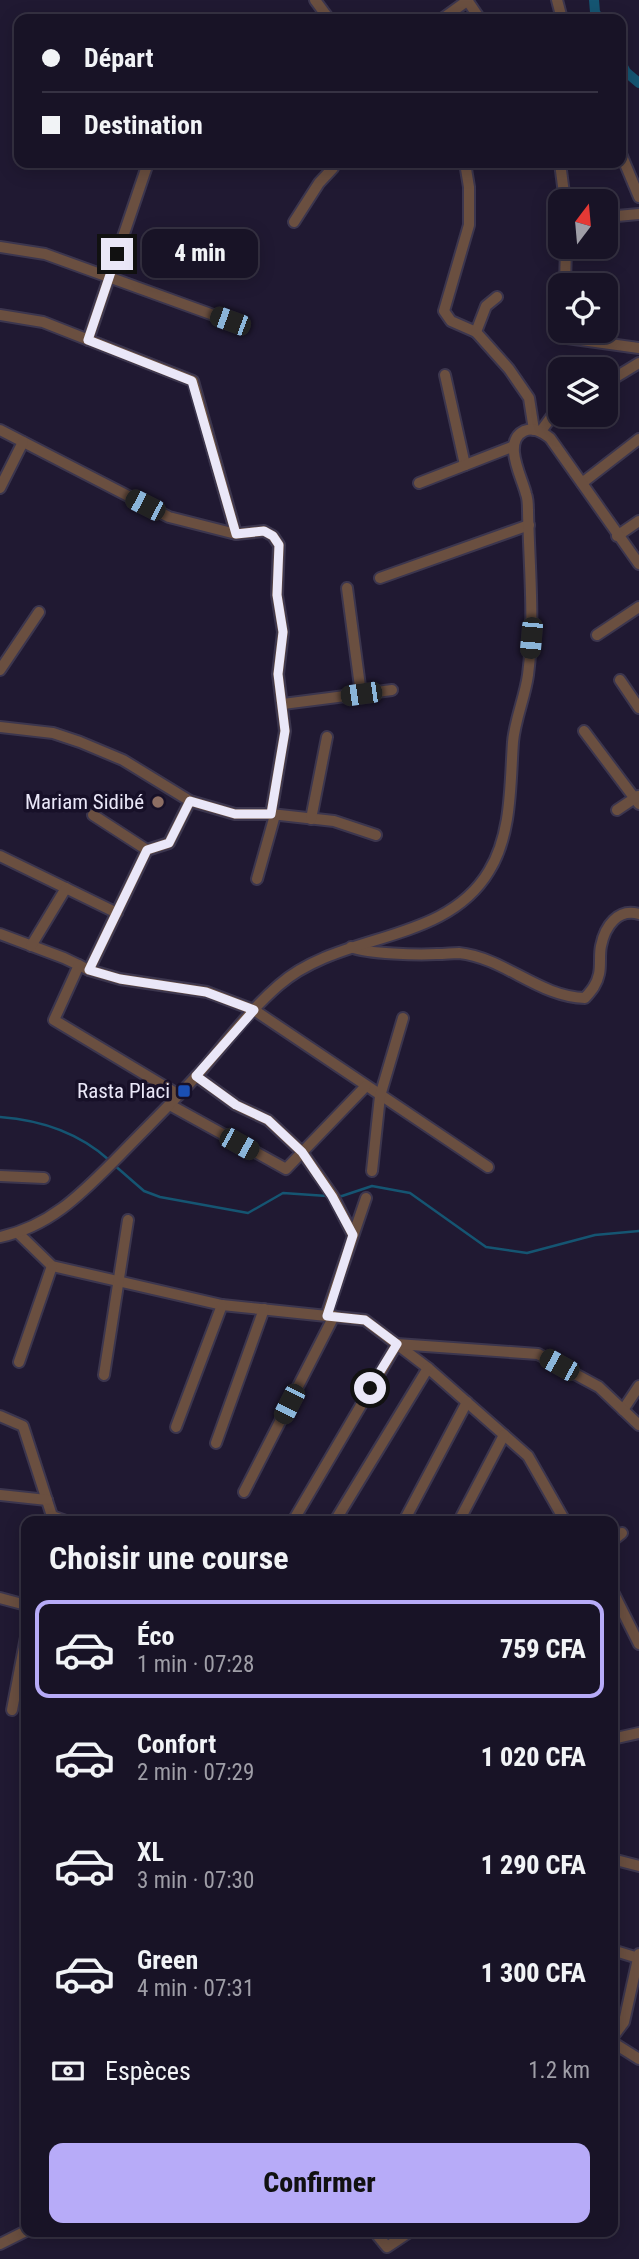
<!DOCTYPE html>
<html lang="fr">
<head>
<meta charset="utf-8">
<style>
  :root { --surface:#181326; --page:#252032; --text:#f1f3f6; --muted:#9f9ea7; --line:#363243; --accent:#b7abf8 }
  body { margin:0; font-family:"Roboto Condensed",sans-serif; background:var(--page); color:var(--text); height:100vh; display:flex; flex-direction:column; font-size:26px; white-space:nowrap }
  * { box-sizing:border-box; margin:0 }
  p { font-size:23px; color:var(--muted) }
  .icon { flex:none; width:38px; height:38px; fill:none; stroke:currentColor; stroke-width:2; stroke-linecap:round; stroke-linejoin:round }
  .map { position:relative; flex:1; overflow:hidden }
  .panel { position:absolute; left:21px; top:1516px; width:597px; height:721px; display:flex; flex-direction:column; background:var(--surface); border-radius:14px; box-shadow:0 4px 18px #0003,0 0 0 2px var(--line) }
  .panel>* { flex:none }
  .banner { position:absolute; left:14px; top:14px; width:612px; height:154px; border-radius:14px; box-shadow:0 4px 18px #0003,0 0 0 2px var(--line); display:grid; align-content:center; height:154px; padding:0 28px; background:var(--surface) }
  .needle { width:46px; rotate:16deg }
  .buttons { position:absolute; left:548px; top:189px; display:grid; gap:14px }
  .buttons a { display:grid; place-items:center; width:70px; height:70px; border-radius:14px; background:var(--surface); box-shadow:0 4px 18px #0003,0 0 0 2px var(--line); font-size:35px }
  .end { position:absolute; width:32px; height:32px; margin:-16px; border:9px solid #eae7f8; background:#111; box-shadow:0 0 0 4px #111 }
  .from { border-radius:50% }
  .bubble { position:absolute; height:49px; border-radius:14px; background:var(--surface); box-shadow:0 4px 18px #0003,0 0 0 2px var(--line); font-size:23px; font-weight:800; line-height:49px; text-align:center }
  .car { position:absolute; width:21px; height:42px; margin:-21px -10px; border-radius:9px; box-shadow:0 0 5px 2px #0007; background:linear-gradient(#222 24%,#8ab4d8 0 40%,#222 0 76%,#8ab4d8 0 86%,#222 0) }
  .banner b { display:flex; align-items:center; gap:24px; height:66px; font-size:26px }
  .banner b+b { border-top:2px solid var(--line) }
  .banner i { width:18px; height:18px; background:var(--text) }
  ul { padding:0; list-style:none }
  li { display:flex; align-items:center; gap:21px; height:98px; margin:0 14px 10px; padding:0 14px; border:4px solid transparent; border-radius:14px }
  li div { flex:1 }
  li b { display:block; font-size:26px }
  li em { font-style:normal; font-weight:800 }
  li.selected { border-color:var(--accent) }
  li>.icon { width:63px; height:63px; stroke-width:1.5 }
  h2 { padding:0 28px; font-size:32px; line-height:84px }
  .pay { display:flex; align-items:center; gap:18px; height:77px; padding:0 28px; font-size:26px }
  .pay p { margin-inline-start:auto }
  .action { display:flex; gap:14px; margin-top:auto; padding:14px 28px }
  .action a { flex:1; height:80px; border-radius:14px; background:var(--accent); color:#111; font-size:28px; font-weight:800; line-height:80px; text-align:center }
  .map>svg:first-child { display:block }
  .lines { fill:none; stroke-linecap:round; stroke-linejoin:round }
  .stream { stroke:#155572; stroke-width:2.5 }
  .canal { stroke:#155572; stroke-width:10 }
  .minor-casing { stroke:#3c364e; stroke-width:14 }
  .minor { stroke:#6a4f40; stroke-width:10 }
  .route { stroke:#eae7f8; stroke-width:9 }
  .education-dot { fill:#8d6e63; stroke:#171028; stroke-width:2.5 }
  .transit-dot { fill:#1a4fb4; stroke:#171028; stroke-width:2.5 }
  .labels { text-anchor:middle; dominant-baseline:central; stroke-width:7; stroke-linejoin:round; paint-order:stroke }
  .poi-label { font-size:21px; fill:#eae7f8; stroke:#171028; text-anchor:end }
</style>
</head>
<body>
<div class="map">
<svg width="639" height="2259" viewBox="0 0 639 2259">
  <rect width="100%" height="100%" fill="#201932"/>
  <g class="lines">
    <g class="stream">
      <path d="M0 1117C40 1120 78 1132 109 1160"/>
      <polyline points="113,1164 144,1191 160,1197 248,1213 283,1193 327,1196"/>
      <polyline points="337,1196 342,1196 372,1186 410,1193 486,1247 527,1253 595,1235 639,1231"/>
    </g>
    <g class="canal">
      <polyline points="594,0 595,12 599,19"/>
      <polyline points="621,63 626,72 639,83"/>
    </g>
    <g class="minor-casing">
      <g id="minor">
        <polyline points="315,0 329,19"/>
        <polyline points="467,0 480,19"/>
        <polyline points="557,0 562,19"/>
        <polyline points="442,19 467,1"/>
        <polyline points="621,154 639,197"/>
        <polyline points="465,163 469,187 469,225 444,311 451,321 476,332"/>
        <polyline points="560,163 565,201"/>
        <polyline points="606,217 639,214"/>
        <polyline points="294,222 319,183 333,168 335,163"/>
        <polyline points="0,247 45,254 230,321"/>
        <polyline points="565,285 566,247"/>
        <polyline points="497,297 486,306 476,332 509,369 529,398 534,430"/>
        <polyline points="0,315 43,322 193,381 236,534"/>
        <polyline points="567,338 639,348"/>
        <polyline points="88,340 148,163"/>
        <polyline points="445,375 465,465"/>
        <polyline points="606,383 639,363"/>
        <polyline points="0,430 169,517 236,534 264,531 273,536 279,545 277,595 283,632 278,674 285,731 271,814"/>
        <polyline points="541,431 552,416 560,412"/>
        <polyline points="419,483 514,446"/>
        <polyline points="582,483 639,439"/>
        <polyline points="0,488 23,442"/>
        <polyline points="617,536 639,521"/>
        <polyline points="380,578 529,525"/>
        <polyline points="347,588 361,694"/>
        <polyline points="597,635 639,607"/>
        <polyline points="0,670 39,612"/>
        <polyline points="620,680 639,708"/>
        <polyline points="283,704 392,690"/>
        <polyline points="0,727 53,733 80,742 123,760 190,801 235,814 271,814 334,821 376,835"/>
        <polyline points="584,731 639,804"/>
        <polyline points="617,810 638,796"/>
        <polyline points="93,815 147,850"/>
        <polyline points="311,819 327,737"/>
        <polyline points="0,856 117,913"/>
        <polyline points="257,879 275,815"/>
        <polyline points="0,934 64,958 89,970 120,979 207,992 254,1010 488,1167"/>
        <polyline points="31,946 66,888"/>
        <path d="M351 947C367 954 419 955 437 954 445 954 452 953 459 953 505 958 539 997 585 998 592 990 597 984 599 974 601 965 599 955 601 946 605 926 618 908 639 914"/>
        <polyline points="79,965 54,1020 179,1095"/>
        <polyline points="89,970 147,850 169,843 190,801"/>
        <polyline points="196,1076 236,1105 268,1120 302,1152 333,1196 353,1235"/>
        <polyline points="170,1105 286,1169 366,1086"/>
        <polyline points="372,1171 380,1096 403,1018"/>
        <polyline points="0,1176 44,1178"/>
        <polyline points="18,1233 52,1266 222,1305 365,1320 428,1368 528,1456 565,1521"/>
        <path d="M0 1237C52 1226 84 1191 120 1155 147 1127 175 1100 201 1071 226 1042 250 1010 279 985 341 931 445 945 489 871 512 834 510 784 513 742 515 719 525 697 528 675 535 621 529 565 528 511 528 505 528 499 526 494 522 477 502 442 524 431 534 427 542 432 550 438L639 564"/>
        <polyline points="326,1316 366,1198"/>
        <polyline points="19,1362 52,1266"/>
        <polyline points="104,1375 128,1220"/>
        <polyline points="623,1410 639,1386"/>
        <polyline points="0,1416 23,1426 52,1516 51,1521"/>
        <polyline points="176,1427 222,1305"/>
        <polyline points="216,1443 264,1309"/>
        <polyline points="244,1492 334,1316"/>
        <polyline points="0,1495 47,1500"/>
        <polyline points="52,1516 66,1521"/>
        <polyline points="293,1521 397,1344 538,1354 599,1387 639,1425"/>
        <polyline points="335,1521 428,1368"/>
        <polyline points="404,1521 467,1402"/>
        <polyline points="459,1521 504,1435"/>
        <polyline points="612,1541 622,1533"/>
        <polyline points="612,1590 639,1644"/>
        <polyline points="0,1598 26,1605"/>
        <polyline points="12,1710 26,1637"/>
        <polyline points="612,1739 639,1733"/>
        <polyline points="612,1859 639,1866"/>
        <polyline points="612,1950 638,1958"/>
        <polyline points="612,2038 624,2022 639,1954"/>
        <polyline points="612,2042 639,2059"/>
        <polyline points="374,2231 387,2247 411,2231"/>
        <polyline points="0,2244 26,2231"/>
      </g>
    </g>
    <use href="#minor" class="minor"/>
  </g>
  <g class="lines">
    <polyline class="route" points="117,254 88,340 192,381 236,534 264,531 273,536 279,545 277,595 283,632 278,674 285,731 271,814 235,814 190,801 169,843 147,850 89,970 120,979 206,992 254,1010 196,1076 236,1105 268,1120 302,1152 332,1196 353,1235 327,1316 365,1320 397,1344 370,1388"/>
  </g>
  <circle class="education-dot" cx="158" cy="802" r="7"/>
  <rect class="transit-dot" x="177" y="1084" width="14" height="14" rx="3.5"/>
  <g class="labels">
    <g class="poi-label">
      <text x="144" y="802">Mariam Sidibé</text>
      <text x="170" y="1091">Rasta Placi</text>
    </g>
  </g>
</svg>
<div class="buttons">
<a><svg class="needle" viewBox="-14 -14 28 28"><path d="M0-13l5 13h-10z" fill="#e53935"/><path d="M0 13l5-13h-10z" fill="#9f9ea7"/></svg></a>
<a><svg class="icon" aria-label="locate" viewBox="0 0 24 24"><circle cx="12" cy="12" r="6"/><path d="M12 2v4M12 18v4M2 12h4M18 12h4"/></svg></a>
<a><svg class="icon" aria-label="layers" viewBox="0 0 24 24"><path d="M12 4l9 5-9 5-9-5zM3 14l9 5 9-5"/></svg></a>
</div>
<i class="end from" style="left:370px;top:1388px"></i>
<i class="end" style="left:117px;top:254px"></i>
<div class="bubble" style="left:142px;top:229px;width:116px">4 min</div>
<i class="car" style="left:230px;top:321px;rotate:290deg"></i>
<i class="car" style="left:145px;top:505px;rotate:297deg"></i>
<i class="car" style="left:531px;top:638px;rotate:185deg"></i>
<i class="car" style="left:361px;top:694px;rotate:262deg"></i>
<i class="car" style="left:239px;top:1144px;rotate:119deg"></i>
<i class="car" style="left:559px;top:1365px;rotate:299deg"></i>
<i class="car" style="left:289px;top:1404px;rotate:207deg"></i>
<div class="banner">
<b><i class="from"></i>Départ</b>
<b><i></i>Destination</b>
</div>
<section class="panel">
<h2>Choisir une course</h2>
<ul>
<li class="selected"><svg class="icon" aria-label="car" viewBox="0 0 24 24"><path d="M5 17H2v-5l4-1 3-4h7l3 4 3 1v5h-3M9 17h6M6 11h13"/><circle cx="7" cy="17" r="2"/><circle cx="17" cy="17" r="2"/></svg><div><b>Éco</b><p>1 min · 07:28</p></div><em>759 CFA</em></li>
<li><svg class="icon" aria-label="car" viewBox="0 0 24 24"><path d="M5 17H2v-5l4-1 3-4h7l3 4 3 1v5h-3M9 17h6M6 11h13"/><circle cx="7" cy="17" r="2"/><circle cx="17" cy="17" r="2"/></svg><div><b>Confort</b><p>2 min · 07:29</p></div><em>1 020 CFA</em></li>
<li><svg class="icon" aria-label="car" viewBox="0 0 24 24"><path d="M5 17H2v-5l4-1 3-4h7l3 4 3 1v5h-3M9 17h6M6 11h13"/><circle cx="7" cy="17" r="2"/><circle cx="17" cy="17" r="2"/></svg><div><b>XL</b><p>3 min · 07:30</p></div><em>1 290 CFA</em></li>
<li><svg class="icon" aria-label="car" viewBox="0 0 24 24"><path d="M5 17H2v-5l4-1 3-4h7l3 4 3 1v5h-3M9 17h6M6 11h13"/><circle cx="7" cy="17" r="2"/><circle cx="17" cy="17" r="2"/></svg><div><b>Green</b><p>4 min · 07:31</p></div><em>1 300 CFA</em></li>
</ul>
<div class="pay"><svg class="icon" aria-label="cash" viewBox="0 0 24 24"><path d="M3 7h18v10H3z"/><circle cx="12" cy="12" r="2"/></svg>Espèces<p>1.2 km</p></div>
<div class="action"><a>Confirmer</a></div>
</section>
</div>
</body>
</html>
